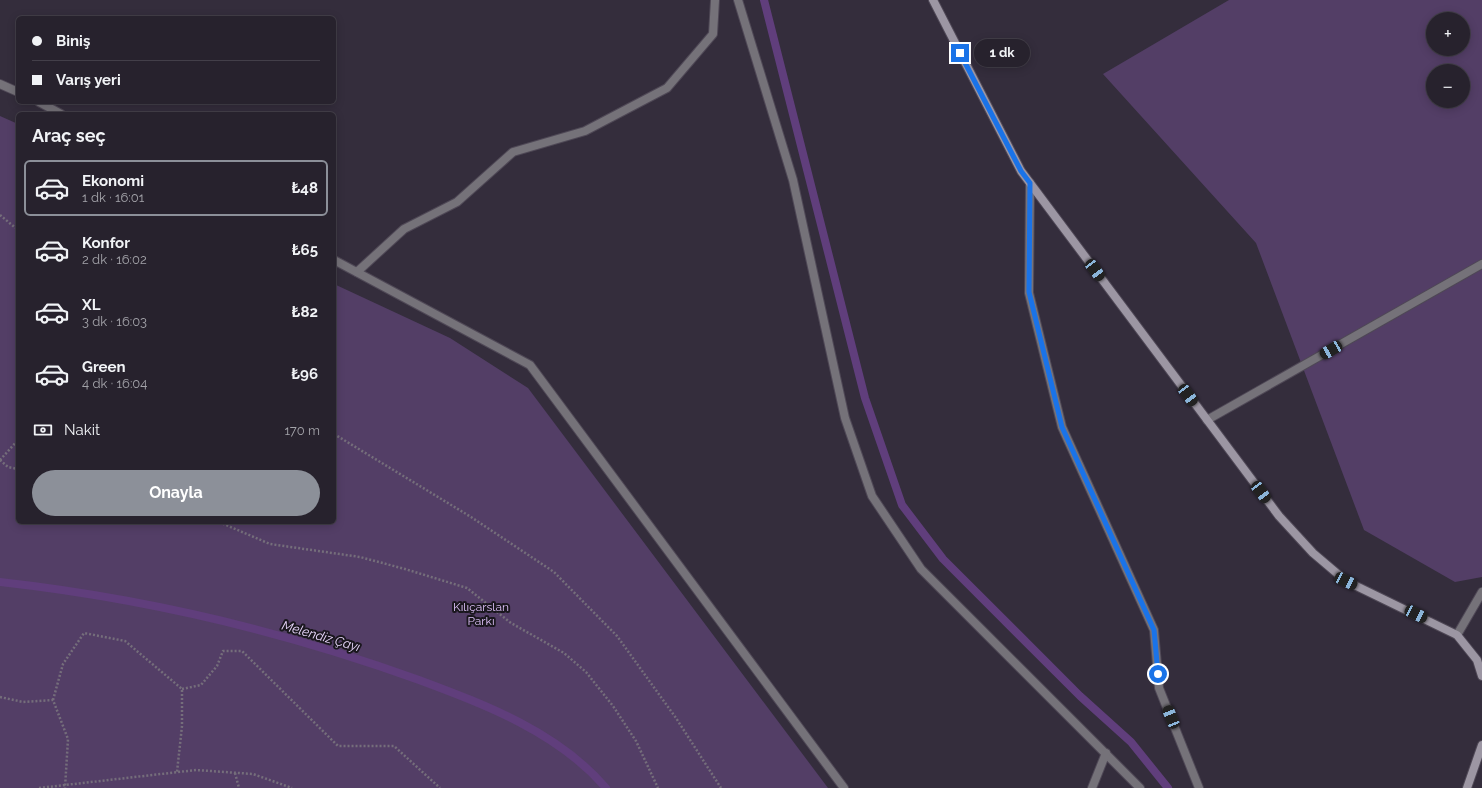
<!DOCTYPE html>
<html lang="tr">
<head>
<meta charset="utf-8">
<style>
  :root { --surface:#27222d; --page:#2f2a35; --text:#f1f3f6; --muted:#a4a4aa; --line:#433f49; --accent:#8c9099 }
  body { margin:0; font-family:Raleway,sans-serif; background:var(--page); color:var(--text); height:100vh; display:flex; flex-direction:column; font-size:15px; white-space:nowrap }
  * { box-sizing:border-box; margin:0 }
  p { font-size:13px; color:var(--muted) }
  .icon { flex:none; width:22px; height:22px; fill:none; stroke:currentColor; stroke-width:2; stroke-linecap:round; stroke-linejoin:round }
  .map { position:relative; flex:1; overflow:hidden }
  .drawer { position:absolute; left:16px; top:112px; width:320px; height:412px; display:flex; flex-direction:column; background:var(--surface); border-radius:6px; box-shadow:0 2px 10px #0003,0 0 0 1px var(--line) }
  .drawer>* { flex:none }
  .guide { position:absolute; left:16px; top:16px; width:320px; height:88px; border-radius:6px; box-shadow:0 2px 10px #0003,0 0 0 1px var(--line); display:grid; align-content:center; height:88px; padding:0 16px; background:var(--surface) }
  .fabs { position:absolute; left:1426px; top:12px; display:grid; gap:8px }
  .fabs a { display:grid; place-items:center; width:44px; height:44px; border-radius:50%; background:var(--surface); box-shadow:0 2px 10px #0003,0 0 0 1px var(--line); font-size:20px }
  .end { position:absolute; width:18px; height:18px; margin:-9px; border:5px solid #1a73e8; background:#fff; box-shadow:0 0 0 2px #fff }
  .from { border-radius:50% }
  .bubble { position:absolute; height:28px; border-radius:14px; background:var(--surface); box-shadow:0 2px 10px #0003,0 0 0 1px var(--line); font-size:13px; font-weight:700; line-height:28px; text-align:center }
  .car { position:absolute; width:12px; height:24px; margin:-12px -6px; border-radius:5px; box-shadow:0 0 3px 1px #0007; background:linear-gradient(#222 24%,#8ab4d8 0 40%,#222 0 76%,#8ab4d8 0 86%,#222 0) }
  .guide b { display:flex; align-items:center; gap:14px; height:38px; font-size:15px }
  .guide b+b { border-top:1px solid var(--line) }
  .guide i { width:10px; height:10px; background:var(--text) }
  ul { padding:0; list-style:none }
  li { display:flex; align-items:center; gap:12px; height:56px; margin:0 8px 6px; padding:0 8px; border:2px solid transparent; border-radius:6px }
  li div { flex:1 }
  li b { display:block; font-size:15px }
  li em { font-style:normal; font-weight:700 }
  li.active { border-color:var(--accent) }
  li>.icon { width:36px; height:36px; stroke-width:1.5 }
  h2 { padding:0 16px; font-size:18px; line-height:48px }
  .pay { display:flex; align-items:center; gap:10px; height:44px; padding:0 16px; font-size:15px }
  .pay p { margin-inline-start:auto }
  .cta { display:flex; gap:8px; margin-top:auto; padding:8px 16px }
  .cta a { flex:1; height:46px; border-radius:24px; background:var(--accent); color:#fff; font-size:16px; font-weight:700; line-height:46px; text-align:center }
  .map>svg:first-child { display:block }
  .green { fill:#533e66; fill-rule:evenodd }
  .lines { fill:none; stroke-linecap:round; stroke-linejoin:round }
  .stream { stroke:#603e7c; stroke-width:8 }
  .service-casing { stroke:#4f4856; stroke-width:10 }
  .minor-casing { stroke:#4f4856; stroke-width:10 }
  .secondary-casing { stroke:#4f4856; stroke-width:10 }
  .path { stroke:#756e7b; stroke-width:2.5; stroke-dasharray:2 2; stroke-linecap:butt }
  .service { stroke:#757279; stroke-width:8 }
  .minor { stroke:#757279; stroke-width:8 }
  .secondary { stroke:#9c96a3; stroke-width:8 }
  .route { stroke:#1a73e8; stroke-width:5 }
  .labels { text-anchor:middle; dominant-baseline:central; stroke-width:4; stroke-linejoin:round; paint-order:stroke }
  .park-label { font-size:12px; fill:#dfc3fa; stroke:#1a171e }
  .water-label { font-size:13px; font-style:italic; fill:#ebd9fe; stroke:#1a171e }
</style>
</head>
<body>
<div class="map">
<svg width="1482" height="788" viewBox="0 0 1482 788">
  <rect width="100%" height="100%" fill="#342d3c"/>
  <g class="green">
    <path d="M1229 0H1482V577L1455 582 1364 530 1256 243 1103 74ZM1433 19H1463V49H1433ZM1433 71H1463V101H1433Z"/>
    <polygon points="0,116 18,124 18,522 334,522 334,284 450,338 528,388 828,788 0,788"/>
  </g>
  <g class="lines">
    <g class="stream">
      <polyline points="764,0 865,398 902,505 943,559 1080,696 1131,742 1168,788"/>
      <path d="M0 582C143 598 284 631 419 680 486 705 558 732 606 788"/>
    </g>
    <g class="service-casing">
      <g id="service">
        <polyline points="1207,420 1482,264"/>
        <polyline points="1457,635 1482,592"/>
      </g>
    </g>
    <g class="minor-casing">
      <g id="minor">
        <polyline points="738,0 793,180 845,418 872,496 921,569 1140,788"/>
        <polyline points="0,84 18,92"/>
        <polyline points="39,102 61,114"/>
        <polyline points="1030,183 1029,293 1062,427 1154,630 1159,688 1199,788"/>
        <polyline points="334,260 530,365 844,788"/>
        <polyline points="357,272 404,229 457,202 513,152 585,131 667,88 713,34 715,0"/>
        <polyline points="1092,788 1106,753"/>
      </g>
    </g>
    <g class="secondary-casing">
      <g id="secondary">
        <polyline points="933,0 1021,171 1279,516 1313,553 1346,581 1457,635 1477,660 1482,676"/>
        <polyline points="1467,788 1482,745"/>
      </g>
    </g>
    <g class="path">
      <polyline points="0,215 18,230"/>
      <polyline points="334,434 471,517 554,572 617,636 676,718 721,788"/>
      <polyline points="0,460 18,440"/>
      <polyline points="0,460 8,467 18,469"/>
      <polyline points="219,522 270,544 360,557 405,569 467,588 511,623 564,653 586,672 613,706 636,741 658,788"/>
      <polyline points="182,689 201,685 217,666 223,651 242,651 338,746 394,746 440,788"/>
      <polyline points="0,697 23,702 53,700 68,739 65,788"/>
      <polyline points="53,700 63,664 84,633 125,641 182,689 182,726 177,772"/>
      <polyline points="235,773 239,788"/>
      <polyline points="39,788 196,770 253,774 292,788"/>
    </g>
    <use href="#service" class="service"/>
    <use href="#minor" class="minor"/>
    <use href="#secondary" class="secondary"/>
  </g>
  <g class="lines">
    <polyline class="route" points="960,53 1021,171 1030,183 1029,292 1062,427 1154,630 1158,674"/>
  </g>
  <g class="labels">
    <g class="park-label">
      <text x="481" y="607">Kılıçarslan<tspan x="481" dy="14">Parkı</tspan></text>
    </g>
    <g class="water-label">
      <text transform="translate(321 636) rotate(16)">Melendiz Çayı</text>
    </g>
  </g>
</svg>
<div class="fabs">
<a>+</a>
<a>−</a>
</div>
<i class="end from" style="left:1158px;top:674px"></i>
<i class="end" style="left:960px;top:53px"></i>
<div class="bubble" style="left:974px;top:39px;width:56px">1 dk</div>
<i class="car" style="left:1095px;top:270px;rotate:143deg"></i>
<i class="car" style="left:1331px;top:350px;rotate:240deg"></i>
<i class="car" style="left:1188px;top:395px;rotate:143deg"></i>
<i class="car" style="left:1261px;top:492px;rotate:143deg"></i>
<i class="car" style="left:1346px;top:581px;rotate:116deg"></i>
<i class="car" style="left:1416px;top:614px;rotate:116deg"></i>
<i class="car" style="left:1171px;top:717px;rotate:338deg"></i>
<div class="guide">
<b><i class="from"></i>Biniş</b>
<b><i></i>Varış yeri</b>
</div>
<section class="drawer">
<h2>Araç seç</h2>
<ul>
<li class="active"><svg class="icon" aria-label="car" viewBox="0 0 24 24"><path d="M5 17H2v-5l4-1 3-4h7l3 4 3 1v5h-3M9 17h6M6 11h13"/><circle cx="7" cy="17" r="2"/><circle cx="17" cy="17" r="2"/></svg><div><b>Ekonomi</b><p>1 dk · 16:01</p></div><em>₺48</em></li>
<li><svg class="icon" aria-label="car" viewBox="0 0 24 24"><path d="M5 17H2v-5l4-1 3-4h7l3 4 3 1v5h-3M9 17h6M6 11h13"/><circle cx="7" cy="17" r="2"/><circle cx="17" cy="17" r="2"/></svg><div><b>Konfor</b><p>2 dk · 16:02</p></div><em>₺65</em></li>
<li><svg class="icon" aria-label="car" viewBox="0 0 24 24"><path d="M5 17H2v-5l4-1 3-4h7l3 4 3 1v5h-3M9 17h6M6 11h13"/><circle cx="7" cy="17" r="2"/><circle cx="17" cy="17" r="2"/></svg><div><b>XL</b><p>3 dk · 16:03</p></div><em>₺82</em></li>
<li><svg class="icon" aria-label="car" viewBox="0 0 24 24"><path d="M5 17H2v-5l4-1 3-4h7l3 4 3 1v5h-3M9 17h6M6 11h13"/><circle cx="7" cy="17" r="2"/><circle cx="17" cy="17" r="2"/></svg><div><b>Green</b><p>4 dk · 16:04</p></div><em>₺96</em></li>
</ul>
<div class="pay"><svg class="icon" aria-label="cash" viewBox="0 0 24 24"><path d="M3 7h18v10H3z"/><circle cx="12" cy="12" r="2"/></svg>Nakit<p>170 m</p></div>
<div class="cta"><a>Onayla</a></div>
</section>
</div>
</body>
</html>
